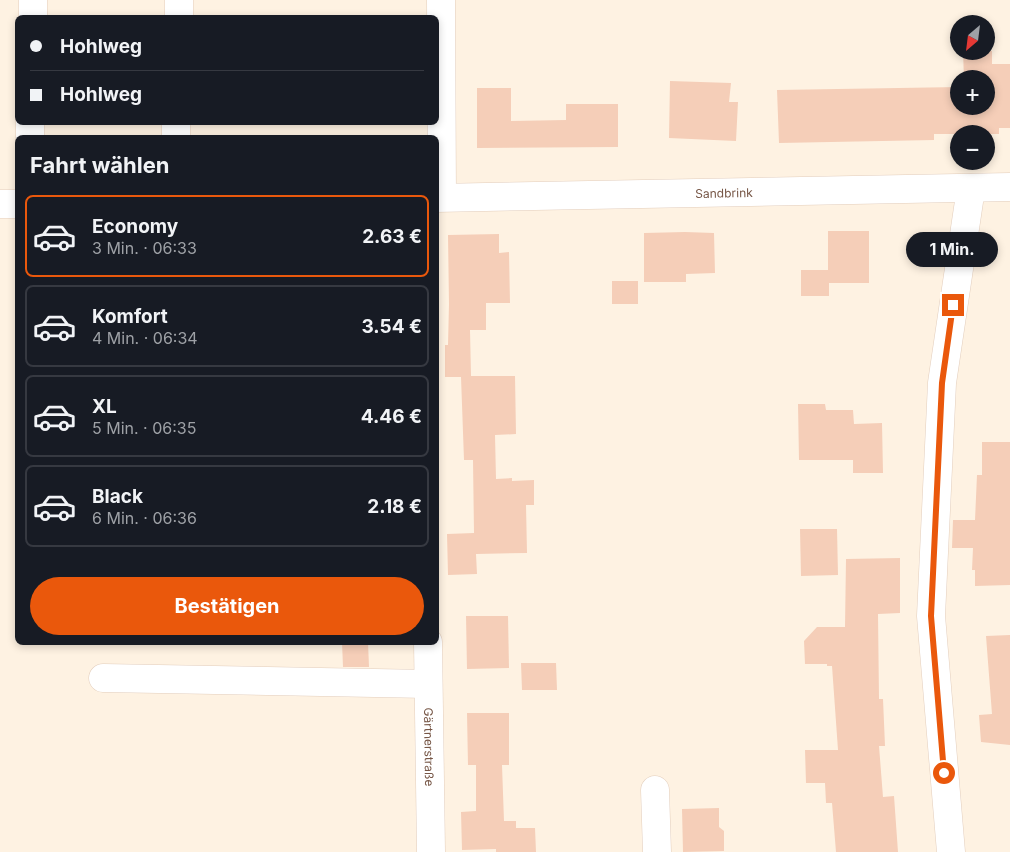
<!DOCTYPE html>
<html lang="de">
<head>
<meta charset="utf-8">
<style>
  :root { --surface:#171b24; --page:#242831; --text:#f1f3f6; --muted:#9ea1a6; --line:#363941; --accent:#ea580c }
  body { margin:0; font-family:Inter,sans-serif; background:var(--page); color:var(--text); height:100vh; display:flex; flex-direction:column; font-size:19px; white-space:nowrap }
  * { box-sizing:border-box; margin:0 }
  p { font-size:16px; color:var(--muted) }
  .icon { flex:none; width:28px; height:28px; fill:none; stroke:currentColor; stroke-width:2; stroke-linecap:round; stroke-linejoin:round }
  .map { position:relative; flex:1; overflow:hidden }
  .details { position:absolute; left:15px; top:135px; width:424px; height:510px; display:flex; flex-direction:column; background:var(--surface); border-radius:8px; box-shadow:0 2px 8px #0003 }
  .details>* { flex:none }
  .guide { position:absolute; left:15px; top:15px; width:424px; height:110px; border-radius:8px; box-shadow:0 2px 8px #0003; display:grid; align-content:center; height:110px; padding:0 15px; background:var(--surface) }
  .needle { width:32px; rotate:208deg }
  .fabs { position:absolute; left:950px; top:15px; display:grid; gap:10px }
  .fabs a { display:grid; place-items:center; width:45px; height:45px; border-radius:50%; background:var(--surface); box-shadow:0 2px 8px #0003; font-size:25px }
  .end { position:absolute; width:22px; height:22px; margin:-11px; border:6px solid #ea580c; background:#fff; box-shadow:0 0 0 2px #fff }
  .from { border-radius:50% }
  .bubble { position:absolute; height:35px; border-radius:18px; background:var(--surface); box-shadow:0 2px 8px #0003; font-size:16px; font-weight:700; line-height:35px; text-align:center }
  .guide b { display:flex; align-items:center; gap:18px; height:48px; font-size:19px }
  .guide b+b { border-top:1px solid var(--line) }
  .guide i { width:12px; height:12px; background:var(--text) }
  ul { padding:0; list-style:none }
  li { display:flex; align-items:center; gap:15px; height:82px; margin:0 10px 8px; padding:0 5px; border:2px solid var(--line); border-radius:8px }
  li div { flex:1 }
  li b { display:block; font-size:19px }
  li em { font-style:normal; font-weight:700 }
  li.active { border-color:var(--accent) }
  li>.icon { width:45px; height:45px; stroke-width:1.5 }
  h2 { padding:0 15px; font-size:22px; line-height:60px }
  .button { display:flex; gap:10px; margin-top:auto; padding:10px 15px }
  .button a { flex:1; height:58px; border-radius:30px; background:var(--accent); color:#fff; font-size:20px; font-weight:700; line-height:58px; text-align:center }
  .map>svg:first-child { display:block }
  .building { fill:#f5ceb8 }
  .lines { fill:none; stroke-linecap:round; stroke-linejoin:round }
  .minor-casing { stroke:#e3cebd; stroke-width:29 }
  .minor { stroke:#fff; stroke-width:28 }
  .route { stroke:#ea580c; stroke-width:6 }
  .labels { text-anchor:middle; dominant-baseline:central; stroke-width:4.5; stroke-linejoin:round; paint-order:stroke }
  .street-label { font-size:12px; fill:#775747; stroke:#fff6ea }
</style>
</head>
<body>
<div class="map">
<svg width="1010" height="852" viewBox="0 0 1010 852">
  <rect width="100%" height="100%" fill="#fef2e2"/>
  <g class="building">
    <polygon points="963,51 992,51 992,64 1010,64 1010,128 999,128 999,134 934,134 934,140 779,143 777,90 959,87 959,106 986,106 986,79 964,79"/>
    <polygon points="670,81 731,83 729,102 738,102 736,141 669,138"/>
    <polygon points="477,88 511,88 511,121 566,120 566,104 618,104 618,147 477,148"/>
    <polygon points="828,231 869,231 869,283 829,283 829,296 801,296 801,270 828,270"/>
    <polygon points="685,232 714,233 715,273 686,274 686,282 644,282 644,233"/>
    <polygon points="499,234 499,253 509,252 510,303 486,303 486,330 470,330 471,376 515,376 516,434 495,435 496,479 512,478 512,481 534,480 534,505 526,505 527,553 476,554 477,574 448,575 447,534 474,533 473,460 464,460 461,377 445,377 445,345 448,345 449,304 448,235"/>
    <rect x="612" y="281" width="26" height="23"/>
    <polygon points="798,404 825,404 826,410 853,410 854,424 882,423 883,473 853,473 853,460 799,460"/>
    <polygon points="982,442 1010,442 1010,585 975,586 975,570 972,570 973,548 952,548 953,520 975,520 977,475 982,475"/>
    <polygon points="800,529 837,529 838,575 801,576"/>
    <polygon points="900,558 900,613 878,614 879,699 883,699 885,746 879,746 883,797 894,796 898,852 836,852 832,803 826,803 825,783 806,783 805,750 838,750 832,666 827,666 827,664 805,664 804,641 817,627 845,627 846,559"/>
    <polygon points="466,616 508,616 509,668 467,669"/>
    <polygon points="1010,635 1010,745 981,742 979,715 992,714 986,636"/>
    <polygon points="342,642 368,642 369,667 343,667"/>
    <polygon points="521,663 556,663 557,690 522,690"/>
    <polygon points="467,713 509,713 509,765 502,765 504,821 516,821 516,828 535,828 536,852 496,852 496,849 462,850 461,812 476,811 476,765 468,765"/>
    <polygon points="719,808 719,827 724,831 724,851 683,852 682,809"/>
  </g>
  <g class="lines">
    <g class="minor-casing">
      <g id="minor">
        <polyline points="441,0 442,197"/>
        <polyline points="33,18 33,0"/>
        <polyline points="179,18 179,0"/>
        <polyline points="30,138 30,122"/>
        <polyline points="176,138 176,122"/>
        <path id="s1" d="M436 198 1010 187"/>
        <polyline points="0,204 18,204"/>
        <path id="s2" d="M428 642 431 852"/>
        <polyline points="103,678 428,684"/>
        <polyline points="655,790 657,852"/>
        <polyline points="951,852 931,616 942,383 971,188"/>
      </g>
    </g>
    <use href="#minor" class="minor"/>
  </g>
  <g class="lines">
    <polyline class="route" points="944,773 931,616 942,383 953,305"/>
  </g>
  <g class="labels">
    <g class="street-label">
      <text stroke="none"><textPath href="#s1" startOffset="288">Sandbrink</textPath></text>
      <text stroke="none"><textPath href="#s2" startOffset="105">Gärtnerstraße</textPath></text>
    </g>
  </g>
</svg>
<div class="fabs">
<a><svg class="needle" viewBox="-14 -14 28 28"><path d="M0-13l5 13h-10z" fill="#e53935"/><path d="M0 13l5-13h-10z" fill="#9ea1a6"/></svg></a>
<a>+</a>
<a>−</a>
</div>
<i class="end from" style="left:944px;top:773px"></i>
<i class="end" style="left:953px;top:305px"></i>
<div class="bubble" style="left:906px;top:232px;width:92px">1 Min.</div>
<div class="guide">
<b><i class="from"></i>Hohlweg</b>
<b><i></i>Hohlweg</b>
</div>
<section class="details">
<h2>Fahrt wählen</h2>
<ul>
<li class="active"><svg class="icon" aria-label="car" viewBox="0 0 24 24"><path d="M5 17H2v-5l4-1 3-4h7l3 4 3 1v5h-3M9 17h6M6 11h13"/><circle cx="7" cy="17" r="2"/><circle cx="17" cy="17" r="2"/></svg><div><b>Economy</b><p>3 Min. · 06:33</p></div><em>2.63 €</em></li>
<li><svg class="icon" aria-label="car" viewBox="0 0 24 24"><path d="M5 17H2v-5l4-1 3-4h7l3 4 3 1v5h-3M9 17h6M6 11h13"/><circle cx="7" cy="17" r="2"/><circle cx="17" cy="17" r="2"/></svg><div><b>Komfort</b><p>4 Min. · 06:34</p></div><em>3.54 €</em></li>
<li><svg class="icon" aria-label="car" viewBox="0 0 24 24"><path d="M5 17H2v-5l4-1 3-4h7l3 4 3 1v5h-3M9 17h6M6 11h13"/><circle cx="7" cy="17" r="2"/><circle cx="17" cy="17" r="2"/></svg><div><b>XL</b><p>5 Min. · 06:35</p></div><em>4.46 €</em></li>
<li><svg class="icon" aria-label="car" viewBox="0 0 24 24"><path d="M5 17H2v-5l4-1 3-4h7l3 4 3 1v5h-3M9 17h6M6 11h13"/><circle cx="7" cy="17" r="2"/><circle cx="17" cy="17" r="2"/></svg><div><b>Black</b><p>6 Min. · 06:36</p></div><em>2.18 €</em></li>
</ul>
<div class="button"><a>Bestätigen</a></div>
</section>
</div>
</body>
</html>
